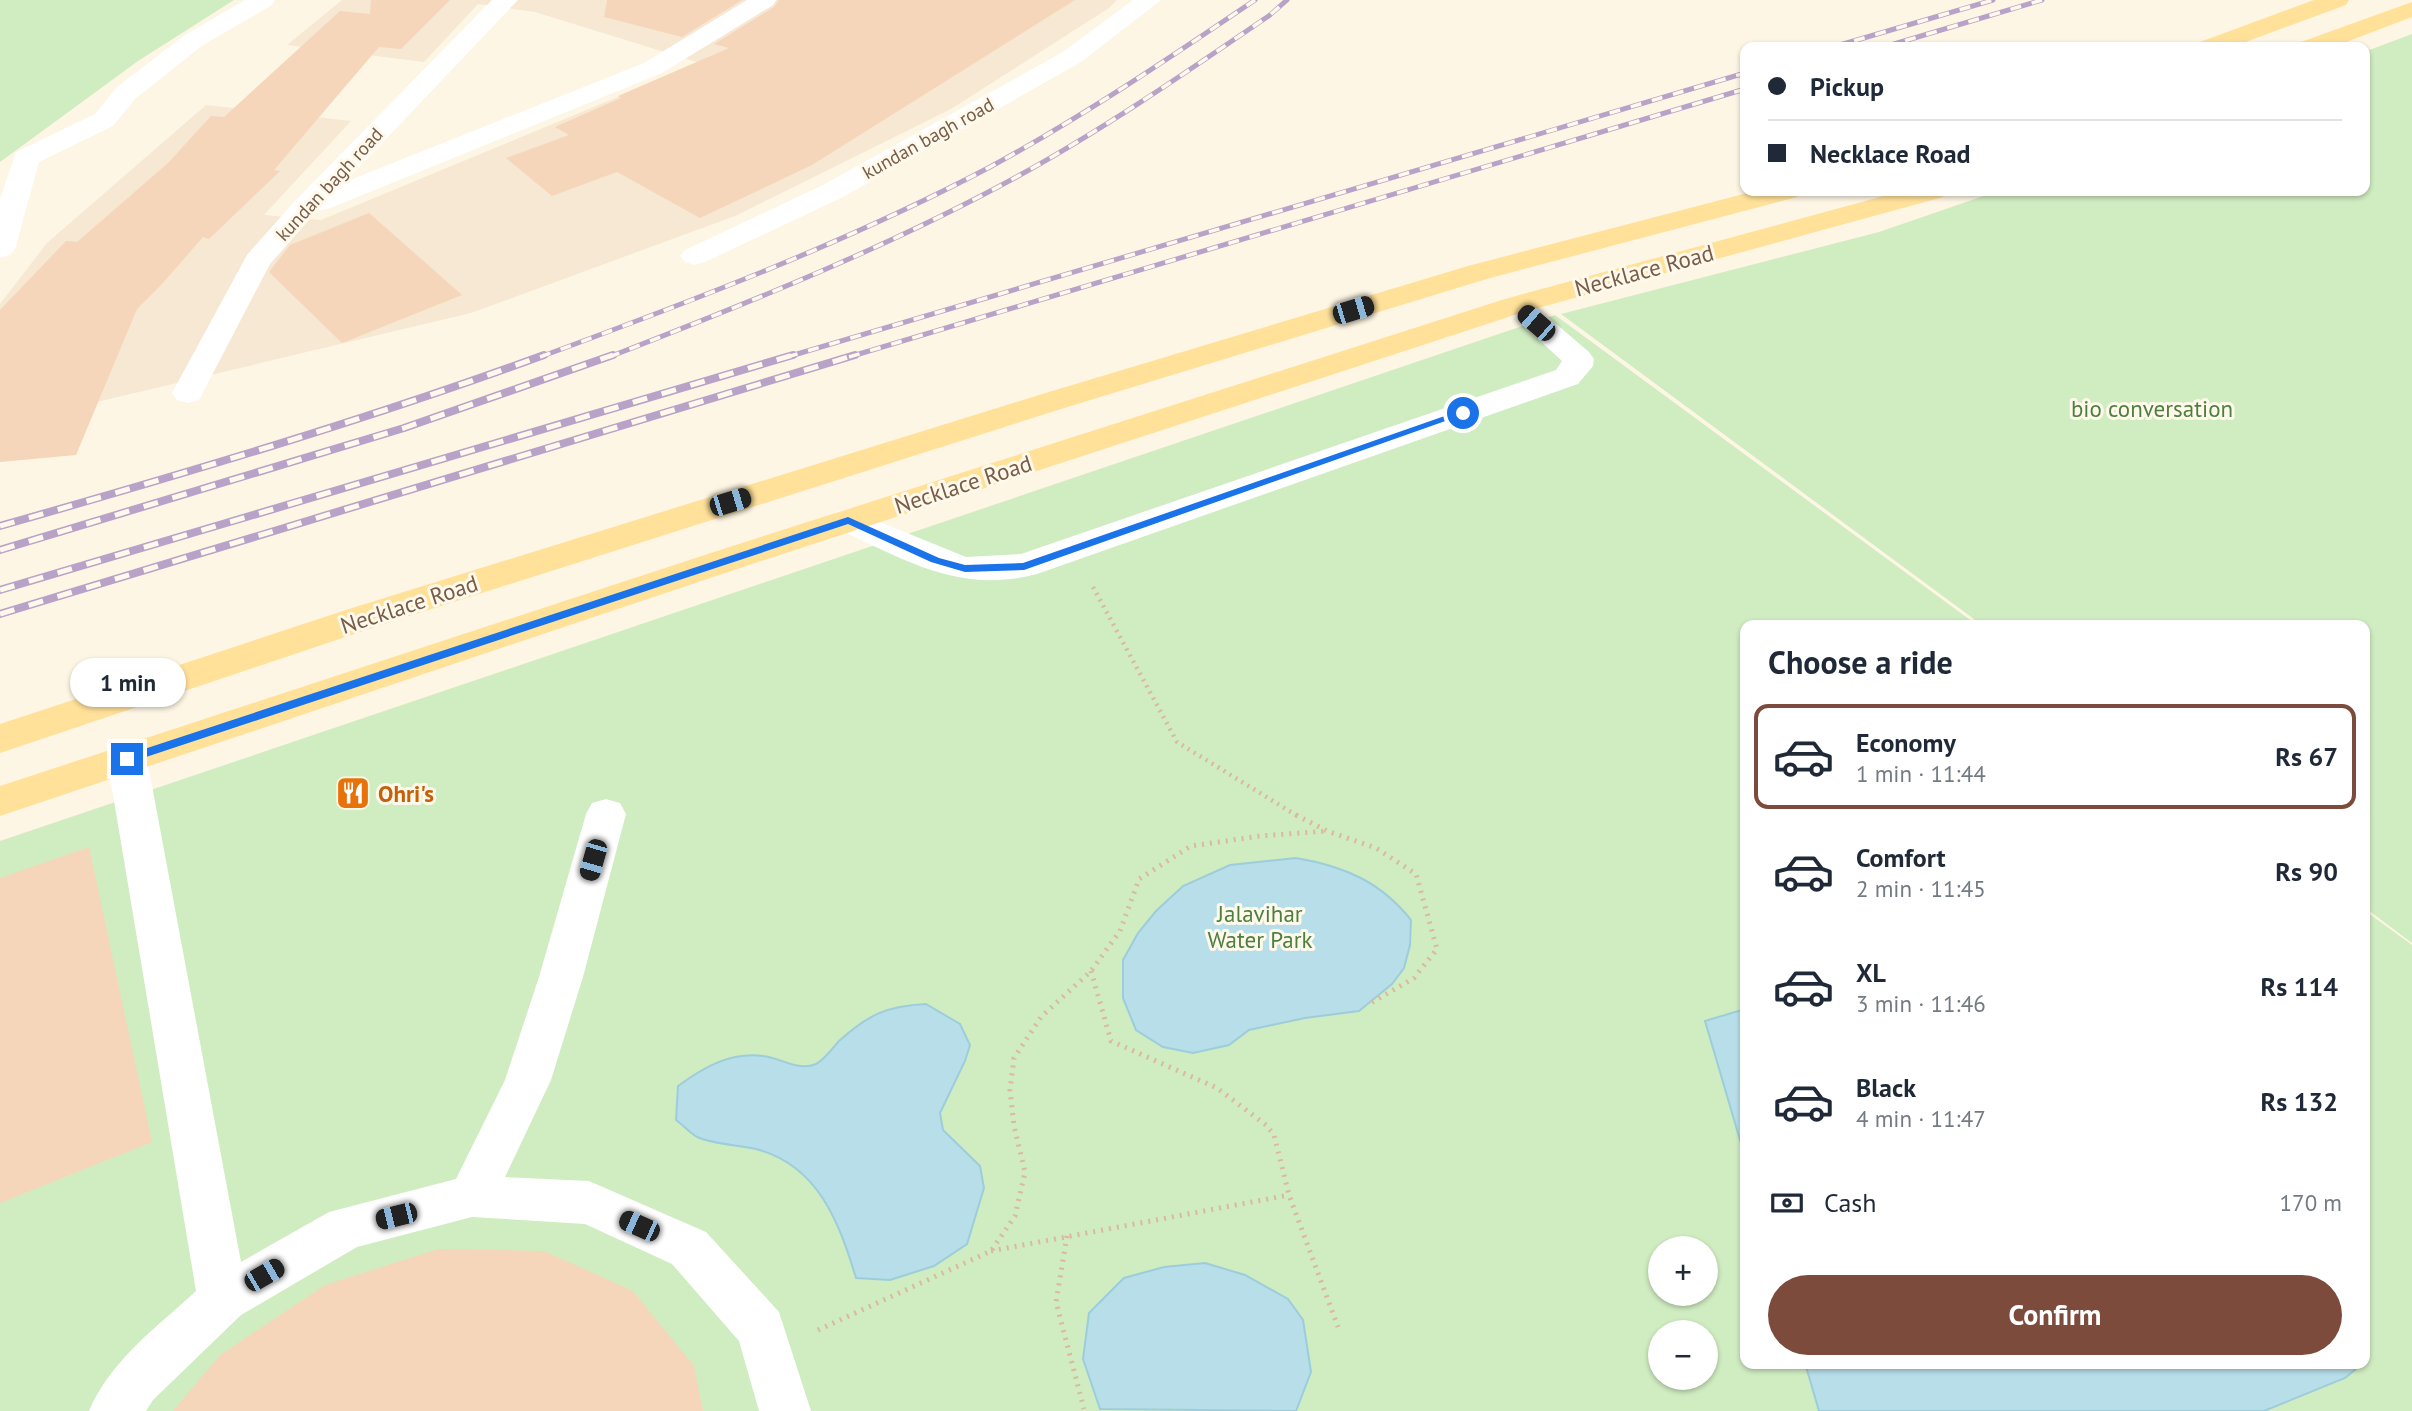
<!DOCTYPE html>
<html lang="en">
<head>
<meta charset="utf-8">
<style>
  :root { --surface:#fff; --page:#f6f6f7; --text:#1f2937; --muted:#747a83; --line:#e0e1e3; --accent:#7d4b3c }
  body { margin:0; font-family:"PT Sans",sans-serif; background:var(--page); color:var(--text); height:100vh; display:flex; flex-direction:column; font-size:26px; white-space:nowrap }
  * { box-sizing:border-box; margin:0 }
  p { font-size:23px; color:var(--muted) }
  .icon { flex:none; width:38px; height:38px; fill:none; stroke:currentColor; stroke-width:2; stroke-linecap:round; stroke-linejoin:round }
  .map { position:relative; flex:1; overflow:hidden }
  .sheet { position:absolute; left:1740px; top:620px; width:630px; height:749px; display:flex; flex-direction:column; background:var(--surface); border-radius:14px; box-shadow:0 2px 5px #0004 }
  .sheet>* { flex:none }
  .hud { position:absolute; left:1740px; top:42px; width:630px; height:154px; border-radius:14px; box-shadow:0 2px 5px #0004; display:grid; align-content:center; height:154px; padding:0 28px; background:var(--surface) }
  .controls { position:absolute; left:1648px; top:1236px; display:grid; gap:14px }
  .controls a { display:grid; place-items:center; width:70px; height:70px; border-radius:50%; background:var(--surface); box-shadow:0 2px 5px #0004; font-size:35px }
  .end { position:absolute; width:32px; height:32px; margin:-16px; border:9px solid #1a73e8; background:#fff; box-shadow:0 0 0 4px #fff }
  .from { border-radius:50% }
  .bubble { position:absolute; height:49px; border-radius:24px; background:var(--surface); box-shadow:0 2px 5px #0004; font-size:23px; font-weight:700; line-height:49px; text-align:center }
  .car { position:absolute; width:21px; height:42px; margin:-21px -10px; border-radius:9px; box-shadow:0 0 5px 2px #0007; background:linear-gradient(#222 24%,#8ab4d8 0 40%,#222 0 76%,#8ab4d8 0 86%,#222 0) }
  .hud b { display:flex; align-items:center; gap:24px; height:66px; font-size:26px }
  .hud b+b { border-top:2px solid var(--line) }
  .hud i { width:18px; height:18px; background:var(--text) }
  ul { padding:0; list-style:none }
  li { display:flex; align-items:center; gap:21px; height:105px; margin:0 14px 10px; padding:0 14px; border:4px solid transparent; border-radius:14px }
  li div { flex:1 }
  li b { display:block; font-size:26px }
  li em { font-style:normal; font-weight:700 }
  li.active { border-color:var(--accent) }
  li>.icon { width:63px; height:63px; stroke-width:1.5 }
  h2 { padding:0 28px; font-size:32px; line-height:84px }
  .pay { display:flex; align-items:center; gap:18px; height:77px; padding:0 28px; font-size:26px }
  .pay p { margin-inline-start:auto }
  .action { display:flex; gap:14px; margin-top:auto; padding:14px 28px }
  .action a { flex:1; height:80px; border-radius:42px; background:var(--accent); color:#fff; font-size:28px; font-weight:700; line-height:80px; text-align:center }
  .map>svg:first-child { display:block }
  .residential { fill:#f6e8d2 }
  .green { fill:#d0ecc1; fill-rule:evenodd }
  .water { fill:#b7dee9; stroke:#9dcddb; stroke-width:2 }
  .building { fill:#f5d6ba }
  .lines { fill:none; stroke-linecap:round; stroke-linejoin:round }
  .path-far1 { stroke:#dab99d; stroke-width:4.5; stroke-dasharray:2 5; stroke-linecap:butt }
  .path { stroke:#dab99d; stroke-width:5; stroke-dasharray:2 6; stroke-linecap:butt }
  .minor { fill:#fff; fill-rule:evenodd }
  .major { fill:#ffe19a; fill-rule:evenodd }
  .rail-far1-casing { stroke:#b9a2c8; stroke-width:5 }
  .rail-casing { stroke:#b9a2c8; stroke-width:8 }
  .rail-far1 { stroke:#fff9ec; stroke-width:3.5; stroke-dasharray:11; stroke-linecap:butt }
  .rail { stroke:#fff9ec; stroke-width:5; stroke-dasharray:15; stroke-linecap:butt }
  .route { fill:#1a73e8 }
  .labels { text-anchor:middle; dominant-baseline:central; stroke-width:6; stroke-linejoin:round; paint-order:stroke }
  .far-street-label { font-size:19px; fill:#785c48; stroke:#fff9ec }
  .street-label { font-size:23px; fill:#785c48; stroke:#fff9ec }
  .park-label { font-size:23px; fill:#4d7f3f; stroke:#fff9ec }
  .food-label { font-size:23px; font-weight:bold; fill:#c56008; stroke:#fff9ec; text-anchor:start }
</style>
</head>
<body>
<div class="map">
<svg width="2412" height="1411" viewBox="0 0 2412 1411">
  <rect width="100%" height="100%" fill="#fef6e4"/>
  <polygon class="residential" points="342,0 1117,0 1109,8 951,109 735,216 471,313 0,425 0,304 47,243 206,105 351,121 264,215 321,220 700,63 535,12 478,4 424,62 287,45"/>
  <g class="green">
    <polygon points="0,0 234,0 138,61 0,162"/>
    <polygon points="2412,34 2412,943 2364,907 2364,625 1982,625 1561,314 1879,232 1998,191 2364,191 2364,52"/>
    <path d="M1555 315 1977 625H1745V1363H2364V910L2412 945V1411H0V841ZM1661 1248H1706V1293H1661ZM1661 1332H1706V1377H1661Z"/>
  </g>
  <g class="water">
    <path d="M1296 858C1344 866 1381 882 1411 920L1410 945 1404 968 1392 984 1359 1011 1305 1018 1249 1030 1229 1045 1193 1053 1163 1047 1136 1030 1123 998V960L1138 933 1156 911 1183 886 1230 865Z"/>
    <path d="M926 1004 960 1024 970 1045 965 1061 940 1113 943 1130 980 1166 984 1188 967 1244 934 1266 890 1280 856 1278C839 1222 818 1165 756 1149 739 1145 712 1144 697 1137 690 1133 683 1125 676 1120L678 1086C704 1067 730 1052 763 1056 779 1057 798 1072 816 1064 824 1060 833 1048 839 1041 869 1014 887 1006 926 1004Z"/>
    <polygon points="1745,1009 1745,1157 1705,1021"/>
    <polygon points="1205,1263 1245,1275 1288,1299 1303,1320 1311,1372 1296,1411 1100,1409 1083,1359 1089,1313 1124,1278 1164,1267"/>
    <polygon points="1805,1363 2356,1363 2356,1369 2345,1378 2264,1411 1819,1411"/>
  </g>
  <g class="building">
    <polygon points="371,0 450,0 401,49 379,47 274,170 280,171 209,239 203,237 162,284 137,309 76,455 0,462 0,310 66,241 77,242 168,163 211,116 224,117 340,11 370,14"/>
    <polygon points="607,0 742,0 682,37 604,17"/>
    <polygon points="779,0 1075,0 812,165 700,218 617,172 552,196 506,158 569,135 555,127 621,98 618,96 729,48 714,44 774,7"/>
    <polygon points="369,213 462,295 342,343 269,272 290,245"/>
    <polygon points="89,847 152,1142 0,1203 0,878"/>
    <polygon points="438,1249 544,1251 633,1291 694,1366 703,1411 173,1411 220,1355 325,1285"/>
  </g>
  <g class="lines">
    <polyline class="path-far1" points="1093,587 1177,742 1299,817"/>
    <g class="path">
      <polyline points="1296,815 1327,831 1376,848 1416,874 1437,949 1414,978 1371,1003"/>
      <polyline points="1091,971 1111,1041 1217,1088 1266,1125 1274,1135 1289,1195 1338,1327"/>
      <polyline points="1067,1236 1056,1302 1084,1409"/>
      <polyline points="991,1251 1289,1195"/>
      <polyline points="818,1330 991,1251 1015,1216 1025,1172 1014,1126 1010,1090 1014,1058 1041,1017 1091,971 1120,931 1139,879 1191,846 1260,836 1327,831"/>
    </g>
    <g class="minor">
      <polygon points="245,0 275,0 272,5 203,45 135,99 113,126 39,162 15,249 10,255 0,258 0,199 16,152 95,114 117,87 185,35"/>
      <polygon points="492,0 518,0 345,182 644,63 747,0 776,0 773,5 662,73 328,209 317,211 270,264 199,400 188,403 177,400 172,393 247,255 293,203"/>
      <polygon points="1133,0 1161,0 1081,62 843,197 705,262 695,265 685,262 680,256 685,250 823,185 1063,52"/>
      <path d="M1516 296 1527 299 1589 352 1594 359 1593 366 1578 384 1037 574C960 595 903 559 836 528L831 520 836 512 848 509 966 557 1021 554 1556 370 1562 361 1501 305 1505 299Z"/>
      <path d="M127 745 141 749 147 759 241 1262 329 1212 456 1179 505 1080 539 977 586 814 592 803 606 799 620 803 626 814 583 977 551 1080 505 1177 589 1181 706 1232 779 1312 811 1411H759L739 1341 672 1264 585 1224 472 1217 357 1247 241 1315 153 1400 146 1411H89C110 1361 157 1327 196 1291L107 759 113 749Z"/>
    </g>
    <g class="major">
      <polygon points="2314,0 2349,0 2346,5 2232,47 2196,47 2200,42"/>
      <polygon points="2412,2 2412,17 2333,47 2297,47 2301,42"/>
      <polygon points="1755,191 1801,191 1797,197 1490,278 1061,409 378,626 0,753 0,724 352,608 1039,395 1468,266"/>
      <polygon points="1902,191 1947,191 1943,197 1527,311 746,566 0,816 0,786 720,550 1505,299"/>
    </g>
    <g class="rail-far1-casing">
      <g id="rail-far1">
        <polyline points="1833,47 1993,0"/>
        <polyline points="1884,47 2042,0"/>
        <path d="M540 357C692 301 846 243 990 167 1082 117 1168 59 1255 0"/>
        <path d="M609 357C748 303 889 247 1020 175 1107 127 1188 71 1270 15L1287 0"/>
        <polyline points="787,357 1745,73"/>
        <polyline points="849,357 1745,89"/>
      </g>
    </g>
    <g class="rail-casing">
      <g id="rail">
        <path d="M0 526C183 474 366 420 544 355"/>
        <polyline points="0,550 404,428 613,355"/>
        <polyline points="0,590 793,355"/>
        <polyline points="0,614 855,355"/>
      </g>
    </g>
    <use href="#rail-far1" class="rail-far1"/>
    <use href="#rail" class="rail"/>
  </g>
  <polygon class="route" points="1459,411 1468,413 1024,570 965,572 931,562 848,524 131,762 127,763 121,759 123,756 848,517 939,558 965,565 1023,563"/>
  <defs>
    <g id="restaurant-square" transform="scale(1.75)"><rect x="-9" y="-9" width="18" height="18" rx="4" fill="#e8710a" stroke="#fff9ec"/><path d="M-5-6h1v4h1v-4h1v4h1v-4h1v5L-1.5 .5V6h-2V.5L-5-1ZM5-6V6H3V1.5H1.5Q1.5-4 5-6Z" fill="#fff"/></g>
  </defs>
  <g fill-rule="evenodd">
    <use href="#restaurant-square" x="353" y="793"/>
  </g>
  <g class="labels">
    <g class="far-street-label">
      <text transform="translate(928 138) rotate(-29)">kundan bagh road</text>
      <text transform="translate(329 184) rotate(-47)">kundan bagh road</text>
    </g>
    <g class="street-label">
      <text transform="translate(1644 270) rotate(-15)">Necklace Road</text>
      <text transform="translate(963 484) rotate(-18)">Necklace Road</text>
      <text transform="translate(409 604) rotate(-18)">Necklace Road</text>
    </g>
    <g class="park-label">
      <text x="2152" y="408">bio conversation</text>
      <text x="1260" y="913">Jalavihar<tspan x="1260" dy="26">Water Park</tspan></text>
    </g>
    <g class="food-label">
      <text x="378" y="793">Ohri's</text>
    </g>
  </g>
</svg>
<div class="controls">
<a>+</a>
<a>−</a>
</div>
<i class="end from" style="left:1463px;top:413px"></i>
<i class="end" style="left:127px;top:759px"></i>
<div class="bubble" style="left:70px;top:658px;width:116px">1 min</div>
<i class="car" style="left:1353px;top:310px;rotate:73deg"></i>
<i class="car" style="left:1536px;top:323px;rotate:311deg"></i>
<i class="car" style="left:730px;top:502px;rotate:73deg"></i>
<i class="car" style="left:593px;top:860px;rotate:196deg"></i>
<i class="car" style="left:396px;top:1216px;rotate:256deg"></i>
<i class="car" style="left:639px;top:1226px;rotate:294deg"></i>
<i class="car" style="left:264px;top:1275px;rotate:60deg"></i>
<div class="hud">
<b><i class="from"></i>Pickup</b>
<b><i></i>Necklace Road</b>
</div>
<section class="sheet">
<h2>Choose a ride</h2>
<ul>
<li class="active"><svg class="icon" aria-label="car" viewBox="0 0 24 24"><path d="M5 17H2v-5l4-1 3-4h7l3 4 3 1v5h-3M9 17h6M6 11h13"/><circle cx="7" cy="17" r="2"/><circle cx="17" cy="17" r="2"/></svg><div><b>Economy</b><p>1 min · 11:44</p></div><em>Rs 67</em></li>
<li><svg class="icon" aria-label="car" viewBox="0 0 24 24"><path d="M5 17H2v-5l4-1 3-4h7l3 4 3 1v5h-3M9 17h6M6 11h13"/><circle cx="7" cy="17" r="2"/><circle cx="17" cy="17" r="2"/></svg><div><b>Comfort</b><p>2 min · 11:45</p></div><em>Rs 90</em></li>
<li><svg class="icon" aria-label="car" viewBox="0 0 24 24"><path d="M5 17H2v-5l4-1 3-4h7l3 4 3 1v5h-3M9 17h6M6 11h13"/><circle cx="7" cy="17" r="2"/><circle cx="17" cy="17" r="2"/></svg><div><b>XL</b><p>3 min · 11:46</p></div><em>Rs 114</em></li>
<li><svg class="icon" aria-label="car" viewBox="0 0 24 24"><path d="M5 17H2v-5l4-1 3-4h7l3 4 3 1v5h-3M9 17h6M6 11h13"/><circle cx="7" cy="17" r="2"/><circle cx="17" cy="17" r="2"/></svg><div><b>Black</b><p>4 min · 11:47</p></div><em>Rs 132</em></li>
</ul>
<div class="pay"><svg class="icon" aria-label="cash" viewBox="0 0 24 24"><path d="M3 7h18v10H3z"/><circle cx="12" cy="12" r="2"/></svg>Cash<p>170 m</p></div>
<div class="action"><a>Confirm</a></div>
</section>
</div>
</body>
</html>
